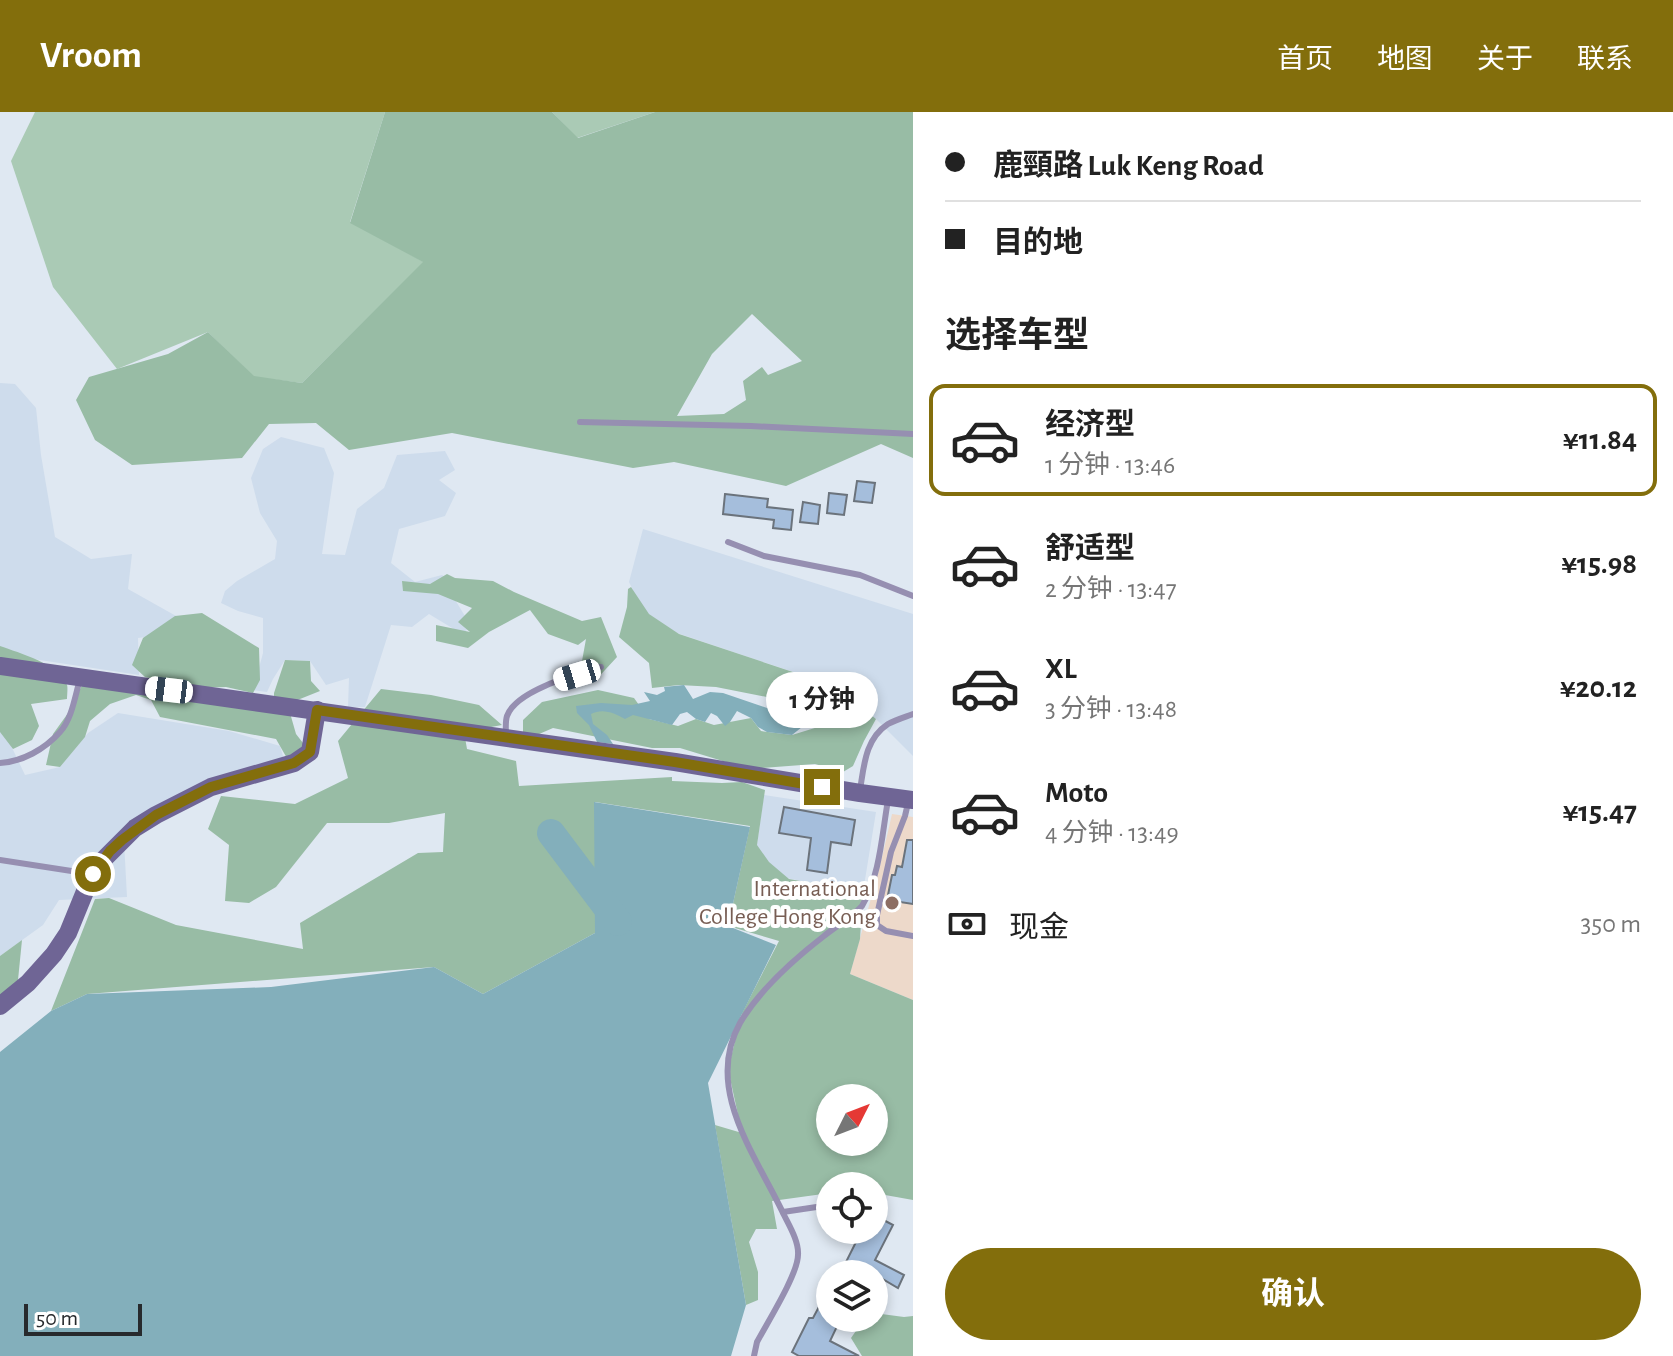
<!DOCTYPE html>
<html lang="zh">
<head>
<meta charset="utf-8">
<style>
  :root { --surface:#fff; --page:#f6f6f6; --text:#222; --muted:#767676; --line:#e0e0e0; --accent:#836e0c }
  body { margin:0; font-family:"Alegreya Sans","Noto Sans SC",sans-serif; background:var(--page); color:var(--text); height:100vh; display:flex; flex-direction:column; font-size:30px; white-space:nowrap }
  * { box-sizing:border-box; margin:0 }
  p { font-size:26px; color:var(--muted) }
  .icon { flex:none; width:44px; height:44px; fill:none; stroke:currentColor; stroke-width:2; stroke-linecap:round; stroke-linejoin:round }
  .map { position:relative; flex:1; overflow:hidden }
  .details { display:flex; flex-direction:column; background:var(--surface); width:760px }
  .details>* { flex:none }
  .hud { display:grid; align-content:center; height:176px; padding:0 32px; background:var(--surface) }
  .needle { width:52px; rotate:48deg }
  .fabs { position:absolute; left:816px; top:972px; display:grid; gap:16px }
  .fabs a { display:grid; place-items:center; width:72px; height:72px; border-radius:50%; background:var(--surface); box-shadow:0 4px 12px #0003; font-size:40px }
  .scale { position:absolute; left:24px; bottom:20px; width:118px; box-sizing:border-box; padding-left:8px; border:4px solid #272a2d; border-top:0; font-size:22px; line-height:28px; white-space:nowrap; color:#272a2d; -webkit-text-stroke:6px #fff; paint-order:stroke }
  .end { position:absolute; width:36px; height:36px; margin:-18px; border:10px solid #836e0c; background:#fff; box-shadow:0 0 0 4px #fff }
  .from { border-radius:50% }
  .bubble { position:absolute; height:56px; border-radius:28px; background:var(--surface); box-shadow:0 4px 12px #0003; font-size:26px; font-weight:700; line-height:56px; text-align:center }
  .car { position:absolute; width:24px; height:48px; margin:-24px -12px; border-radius:10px; box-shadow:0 0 6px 2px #0007; background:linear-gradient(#fff 24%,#345 0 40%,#fff 0 76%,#345 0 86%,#fff 0) }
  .hud b { display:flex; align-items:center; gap:28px; height:76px; font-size:30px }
  .hud b+b { border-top:2px solid var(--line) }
  .hud i { width:20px; height:20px; background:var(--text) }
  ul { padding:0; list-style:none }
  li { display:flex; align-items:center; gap:24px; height:112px; margin:0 16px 12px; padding:0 16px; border:4px solid transparent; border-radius:16px }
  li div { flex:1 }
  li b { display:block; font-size:30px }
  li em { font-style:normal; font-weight:700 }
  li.selected { border-color:var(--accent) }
  li>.icon { width:72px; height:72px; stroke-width:1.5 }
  h2 { padding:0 32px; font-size:36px; line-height:96px }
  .pay { display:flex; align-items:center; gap:20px; height:88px; padding:0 32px; font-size:30px }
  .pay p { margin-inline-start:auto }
  .button { display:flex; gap:16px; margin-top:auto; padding:16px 32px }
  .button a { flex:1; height:92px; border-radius:48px; background:var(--accent); color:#fff; font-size:32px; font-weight:700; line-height:92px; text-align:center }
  header { display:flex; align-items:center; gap:48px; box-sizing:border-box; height:112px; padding:0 40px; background:var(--accent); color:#fff }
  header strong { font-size:38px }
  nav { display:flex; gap:44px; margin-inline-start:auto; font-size:28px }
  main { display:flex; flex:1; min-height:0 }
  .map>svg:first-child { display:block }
  .built { fill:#cedcec }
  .education { fill:#edd9ca }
  .green { fill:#aacab5 }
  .forest { fill:#98bca5; fill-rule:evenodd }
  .water { fill:#83afbb }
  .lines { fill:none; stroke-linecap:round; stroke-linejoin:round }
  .river { stroke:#83afbb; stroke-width:28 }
  .building { fill:#a5bedc; stroke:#6b737c; stroke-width:2 }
  .lane { stroke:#968fb1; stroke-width:6 }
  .secondary { stroke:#6f6595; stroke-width:18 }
  .route { stroke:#836e0c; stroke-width:10 }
  .education-dot { fill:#8d6e63; stroke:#fff; stroke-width:3 }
  .labels { text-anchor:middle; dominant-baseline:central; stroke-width:8; stroke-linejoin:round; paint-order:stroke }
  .education-label { font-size:24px; fill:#785e54; stroke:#fff; text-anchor:end }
</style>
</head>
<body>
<header>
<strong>Vroom</strong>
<nav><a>首页</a><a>地图</a><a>关于</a><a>联系</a></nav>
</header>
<main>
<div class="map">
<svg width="913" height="1244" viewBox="0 0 913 1244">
  <rect width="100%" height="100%" fill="#dfe8f2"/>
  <g class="built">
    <polygon points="0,271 15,272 36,296 41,343 55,425 91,447 132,442 128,477 201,518 138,526 139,563 0,542"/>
    <polygon points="281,325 324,336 334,361 322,442 345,443 357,397 384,376 397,343 445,339 455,358 439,368 456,381 445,404 399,417 391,451 415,470 442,463 457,474 454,486 471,514 462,522 429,502 412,515 391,513 365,595 348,595 349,566 326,573 310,549 285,548 273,567 267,580 253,578 263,541 263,506 238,499 221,491 225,479 237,469 275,447 277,429 260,401 251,366 263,337"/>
    <polygon points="643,417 913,502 913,644 876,607 835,574 671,519 642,497 629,470"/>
    <polygon points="118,601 229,619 280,634 286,654 195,681 124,729 127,785 59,788 43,813 0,844 0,618 4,619 25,663 60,655 88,621"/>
    <polygon points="764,683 876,700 863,780 753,760"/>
  </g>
  <polygon class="education" points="892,702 913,705 913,888 850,862 880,754"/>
  <g class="green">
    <polygon points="35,0 385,0 350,110 424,150 302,271 254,265 208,220 117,257 53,175 11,49"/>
    <polygon points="552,0 655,0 577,26"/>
  </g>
  <g class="forest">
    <path d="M385 0H552L578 26 655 0H913V346L881 332 786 374 674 350 633 356 452 321 349 338 316 311 269 312 242 346 132 353 95 328 76 288 89 265 168 242 208 220 254 264 302 271 423 150 350 111ZM752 202 802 249 768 263 762 255 743 269 746 288 724 302 677 304 712 242Z"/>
    <polygon points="447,462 455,466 493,469 514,480 582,509 601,505 617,545 593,571 582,549 586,527 578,533 548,522 530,498 489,520 468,536 436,529 436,513 470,520 458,510 472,496 438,482 403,479 402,469 430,472"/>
    <polygon points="631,475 649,502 679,522 835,574 876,607 864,629 853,654 843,660 815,652 749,657 680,636 652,636 553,616 523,629 523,608 542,590 598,578 634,586 649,607 678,614 696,607 714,613 751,606 761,619 792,623 818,615 777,587 716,575 679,573 652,576 649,551 619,525 627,495 628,477"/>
    <polygon points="202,501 259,536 260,568 253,581 226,575 195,576 145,565 132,553 143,526 175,504"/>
    <path d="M0 534C19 541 60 552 67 573 68 575 67 585 67 587L31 592 39 614 32 628 13 637 0 620Z"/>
    <polygon points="285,548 310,549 311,569 320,579 295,589 274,585 274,581"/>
    <polygon points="82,573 290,601 296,622 310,640 288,648 276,627 160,605 151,588 136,583 110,592 90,609 85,625 60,655 46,653 53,622 71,597"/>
    <path d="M381 577 431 583 479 593 502 613 464 620 467 637 516 649 519 674 672 665V669L722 671 742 670 765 678 757 733 769 750 789 767 863 780 860 827 850 862 913 888V1088L874 1081V1074H830V1081L772 1089 777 1117H756L749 1130 758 1160V1188L746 1193 715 1013 742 1021 728 957 742 901 779 829 728 814 750 714 595 690V821L483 882 434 855 87 882 51 899 95 787 109 786 176 813 303 837 300 811 418 741 443 740 445 701 389 711H327L276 775 249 791 225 789 229 733 208 717 221 684 295 692 348 666 338 629ZM830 986H874V1030H830Z"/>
    <polygon points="22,828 17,878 0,891 0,844"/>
    <polygon points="874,1201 904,1205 913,1204 913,1244 862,1244 851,1226 865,1206 874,1206"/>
  </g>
  <g class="water">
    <path d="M684 573 693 587 710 580 723 581 796 606 802 615 792 623 767 620 758 615 751 606 737 599 730 610 725 614 717 604 711 601 705 610 696 607 687 600 680 602 672 613 633 603 625 607C614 601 603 596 591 602L593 612 607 623 613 632 597 630 589 613 577 601 576 594 601 591 632 593 650 589 644 580 657 583 665 579 664 575Z"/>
    <polygon points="594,690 750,715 728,814 776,833 708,971 746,1193 731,1244 0,1244 0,940 51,899 87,882 271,875 434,855 483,882 595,821"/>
  </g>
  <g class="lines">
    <polyline class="river" points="551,721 618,810"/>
  </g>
  <g class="building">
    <polygon points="857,369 875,371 872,391 854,389"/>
    <polygon points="829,381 847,383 844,403 827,401"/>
    <polygon points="725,382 768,387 767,395 793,398 791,418 773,416 774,408 723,402"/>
    <polygon points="803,390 820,393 818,412 800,410"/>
    <polygon points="784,695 855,708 851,733 831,730 827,761 807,758 811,726 779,721"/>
    <polygon points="907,728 913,728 913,792 887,788 892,763 895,763 897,754 902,755"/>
    <polygon points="874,1103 893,1113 875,1148 904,1163 898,1176 874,1162 840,1162 862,1118 874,1118"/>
    <polygon points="830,1174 830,1206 841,1206 830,1229 859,1244 799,1244 792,1240 809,1206 813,1206"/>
  </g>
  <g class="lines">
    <g class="lane">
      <polyline points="580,310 751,314 913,322"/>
      <polyline points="728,430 764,444 860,463 913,484"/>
      <path d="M506 624C506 618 505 610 507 604 516 578 577 562 601 555"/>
      <path d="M0 651C22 650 45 637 60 620 72 607 75 584 80 567"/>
      <path d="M860 678C864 654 865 627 888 612 895 608 905 605 913 602"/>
      <polyline points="908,691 905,704 891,740 877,803 877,813 886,819 913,824"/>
      <polyline points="0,748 91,762"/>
      <polyline points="874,1092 880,1093"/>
      <polyline points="783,1100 830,1093"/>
      <path d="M754 1244 757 1230C767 1211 798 1162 798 1143 799 1130 790 1115 784 1103 757 1045 703 977 740 911 760 877 793 848 824 824 836 814 851 806 862 794 880 764 882 722 888 688"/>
    </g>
    <g class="secondary">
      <polyline points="0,554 675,650 860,681 913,688"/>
      <polyline points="0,894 28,871 54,842 68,821 86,777 101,750 135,716 156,703 211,675 294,651 310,640 317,598"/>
    </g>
  </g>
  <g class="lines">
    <polyline class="route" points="93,762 110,739 122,728 156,703 211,675 294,651 310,640 317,598 675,650 822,675"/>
  </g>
  <circle class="education-dot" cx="892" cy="791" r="8"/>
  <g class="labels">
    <g class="education-label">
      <text x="876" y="777">International<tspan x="876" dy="28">College Hong Kong</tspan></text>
    </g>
  </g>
</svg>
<div class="fabs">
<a><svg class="needle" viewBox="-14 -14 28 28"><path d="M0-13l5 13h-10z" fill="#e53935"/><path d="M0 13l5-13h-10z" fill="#767676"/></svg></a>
<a><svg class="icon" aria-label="locate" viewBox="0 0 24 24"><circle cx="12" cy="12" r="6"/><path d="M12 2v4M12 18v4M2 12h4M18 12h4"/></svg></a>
<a><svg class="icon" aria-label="layers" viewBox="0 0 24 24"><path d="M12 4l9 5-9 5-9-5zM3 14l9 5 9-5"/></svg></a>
</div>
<div class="scale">50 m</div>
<i class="end from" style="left:93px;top:762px"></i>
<i class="end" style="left:822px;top:675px"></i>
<div class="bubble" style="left:766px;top:560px;width:112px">1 分钟</div>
<i class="car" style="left:577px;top:563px;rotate:253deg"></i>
<i class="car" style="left:169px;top:578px;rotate:277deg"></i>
</div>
<section class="details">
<div class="hud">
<b><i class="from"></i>鹿頸路 Luk Keng Road</b>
<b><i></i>目的地</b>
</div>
<h2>选择车型</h2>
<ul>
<li class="selected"><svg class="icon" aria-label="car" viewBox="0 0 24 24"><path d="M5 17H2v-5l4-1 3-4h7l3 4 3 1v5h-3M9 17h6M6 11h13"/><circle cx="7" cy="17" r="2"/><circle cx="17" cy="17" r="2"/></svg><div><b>经济型</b><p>1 分钟 · 13:46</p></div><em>¥11.84</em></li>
<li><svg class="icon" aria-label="car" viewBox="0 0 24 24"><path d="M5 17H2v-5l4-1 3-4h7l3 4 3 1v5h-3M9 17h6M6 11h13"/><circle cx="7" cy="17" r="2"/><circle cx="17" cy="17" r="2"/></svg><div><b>舒适型</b><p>2 分钟 · 13:47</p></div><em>¥15.98</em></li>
<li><svg class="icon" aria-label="car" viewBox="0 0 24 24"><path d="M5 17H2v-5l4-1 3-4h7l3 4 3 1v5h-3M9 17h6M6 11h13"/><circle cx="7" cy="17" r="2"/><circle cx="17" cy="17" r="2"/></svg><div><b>XL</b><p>3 分钟 · 13:48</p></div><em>¥20.12</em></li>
<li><svg class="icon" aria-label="car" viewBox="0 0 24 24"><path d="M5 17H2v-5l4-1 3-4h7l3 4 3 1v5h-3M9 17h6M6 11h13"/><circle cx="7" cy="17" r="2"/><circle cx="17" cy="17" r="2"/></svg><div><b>Moto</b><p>4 分钟 · 13:49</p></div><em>¥15.47</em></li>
</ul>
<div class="pay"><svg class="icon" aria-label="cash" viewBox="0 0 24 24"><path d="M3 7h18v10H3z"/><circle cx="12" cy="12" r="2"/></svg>现金<p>350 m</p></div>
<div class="button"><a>确认</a></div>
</section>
</main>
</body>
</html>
